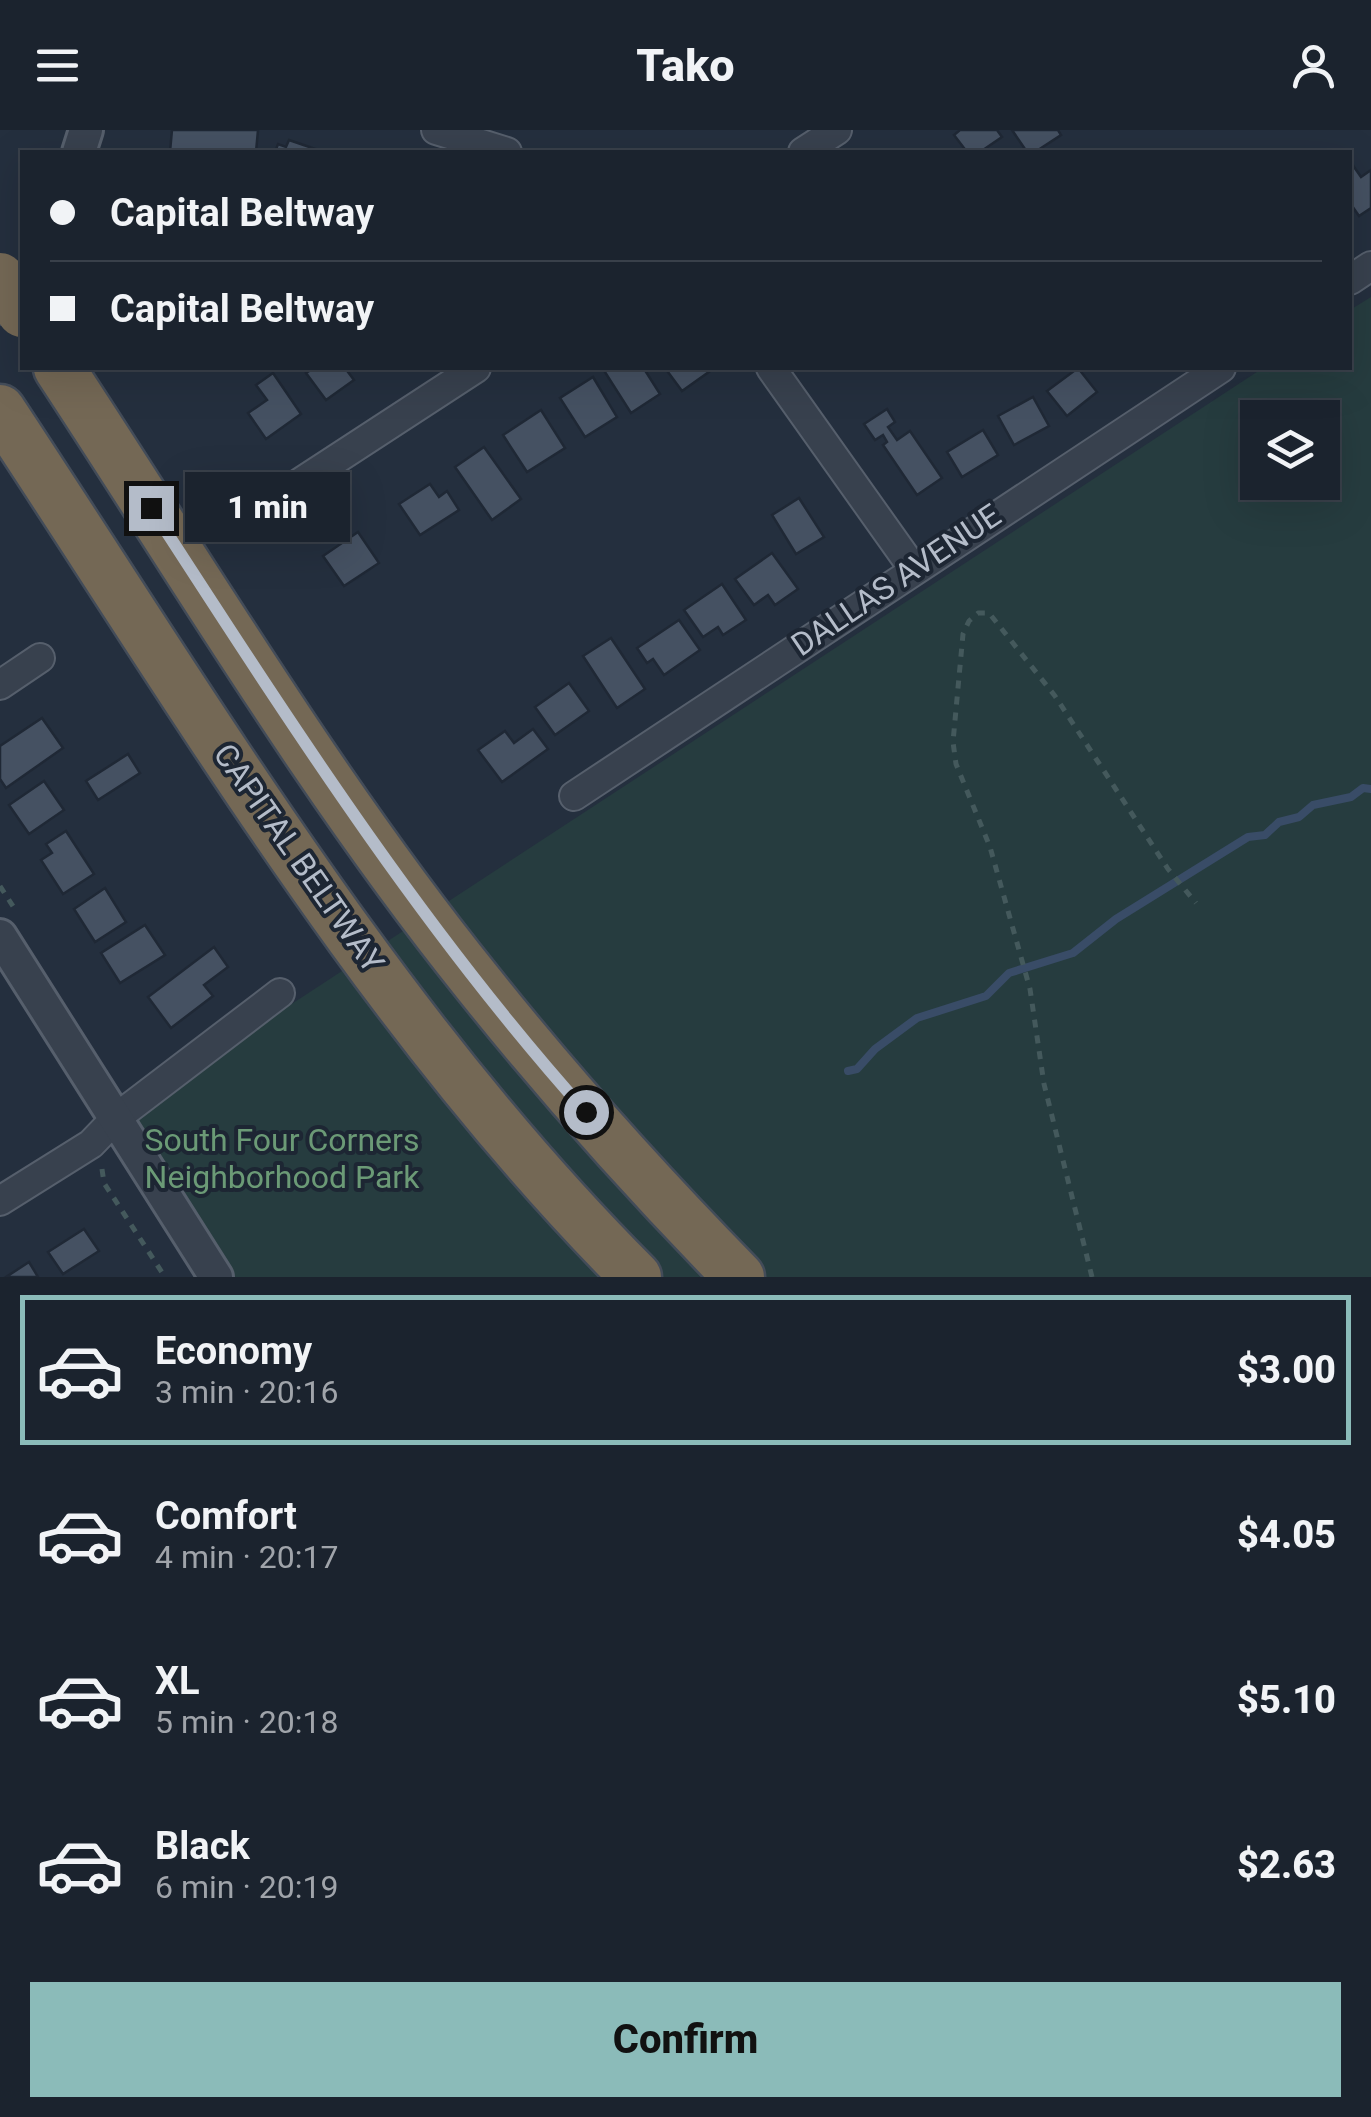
<!DOCTYPE html>
<html lang="en">
<head>
<meta charset="utf-8">
<style>
  :root { --surface:#1b232e; --page:#242b36; --text:#f1f3f6; --muted:#a0a4aa; --line:#39404a; --accent:#8bbbb9 }
  body { margin:0; font-family:Roboto,sans-serif; background:var(--page); color:var(--text); height:100vh; display:flex; flex-direction:column; font-size:38px; white-space:nowrap }
  * { box-sizing:border-box; margin:0 }
  p { font-size:32px; color:var(--muted) }
  .icon { flex:none; width:55px; height:55px; fill:none; stroke:currentColor; stroke-width:2; stroke-linecap:round; stroke-linejoin:round }
  .map { position:relative; height:1147px; overflow:hidden }
  .details { display:flex; flex-direction:column; background:var(--surface); flex:1 }
  .details>* { flex:none }
  .hud { position:absolute; left:20px; top:20px; width:1332px; height:220px; border-radius:0px; box-shadow:0 10px 40px #0002,0 0 0 2px var(--line); display:grid; align-content:center; height:220px; padding:0 30px; background:var(--surface) }
  .fabs { position:absolute; left:1240px; top:270px; display:grid; gap:20px }
  .fabs a { display:grid; place-items:center; width:100px; height:100px; border-radius:0px; background:var(--surface); box-shadow:0 10px 40px #0002,0 0 0 2px var(--line); font-size:50px }
  .end { position:absolute; width:45px; height:45px; margin:-22px; border:12px solid #b4bcc9; background:#111; box-shadow:0 0 0 5px #111 }
  .from { border-radius:50% }
  .bubble { position:absolute; height:70px; border-radius:0px; background:var(--surface); box-shadow:0 10px 40px #0002,0 0 0 2px var(--line); font-size:32px; font-weight:800; line-height:70px; text-align:center }
  .hud b { display:flex; align-items:center; gap:35px; height:95px; font-size:38px }
  .hud b+b { border-top:2px solid var(--line) }
  .hud i { width:25px; height:25px; background:var(--text) }
  ul { padding:18px 0 0; list-style:none }
  li { display:flex; align-items:center; gap:30px; height:150px; margin:0 20px 15px; padding:0 10px; border:5px solid transparent; border-radius:0px }
  li div { flex:1 }
  li b { display:block; font-size:38px }
  li em { font-style:normal; font-weight:800 }
  li.selected { border-color:var(--accent) }
  li>.icon { width:90px; height:90px; stroke-width:1.5 }
  .button { display:flex; gap:20px; margin-top:auto; padding:20px 30px }
  .button a { flex:1; height:115px; border-radius:0px; background:var(--accent); color:#111; font-size:40px; font-weight:800; line-height:115px; text-align:center }
  header { display:flex; justify-content:space-between; align-items:center; height:130px; padding:0 30px; background:var(--surface); font-size:45px; font-weight:800 }
  .map>svg:first-child { display:block }
  .green { fill:#263c3f; fill-rule:evenodd }
  .lines { fill:none; stroke-linecap:round; stroke-linejoin:round }
  .stream { stroke:#394c67; stroke-width:8 }
  .building { fill:#455162; stroke:#1f2835; stroke-width:2.5 }
  .minor-casing { stroke:#565f6c; stroke-width:32 }
  .tertiary-casing { stroke:#565f6c; stroke-width:38 }
  .motorway-casing { stroke:#434c59; stroke-width:55 }
  .path { stroke:#44595c; stroke-width:5; stroke-dasharray:8 8; stroke-linecap:butt }
  .minor { stroke:#38414e; stroke-width:28 }
  .tertiary { stroke:#38414e; stroke-width:32 }
  .motorway { stroke:#746855; stroke-width:50 }
  .motorway-bridge-casing { stroke:#434c59; stroke-width:55; stroke-linecap:butt }
  .motorway-bridge { stroke:#746855; stroke-width:50 }
  .route { stroke:#b4bcc9; stroke-width:12 }
  .labels { text-anchor:middle; dominant-baseline:central; stroke-width:8; stroke-linejoin:round; paint-order:stroke }
  .street-label { font-size:32px; fill:#b4bcc9; stroke:#1d2633 }
  .park-label { font-size:32px; fill:#6b9a76; stroke:#1d2633 }
</style>
</head>
<body>
<header><svg class="icon" aria-label="menu" viewBox="0 0 24 24"><path d="M4 6h16M4 12h16M4 18h16"/></svg>Tako<svg class="icon" aria-label="person" viewBox="0 0 24 24"><circle cx="12" cy="8" r="4"/><path d="M4 21q1-7 8-7t8 7"/></svg></header>
<div class="map">
<svg width="1371" height="1147" viewBox="0 0 1371 1147">
  <rect width="100%" height="100%" fill="#242f3e"/>
  <path class="green" d="M1371 167V1147H222L116 989 1263 238H1350V180ZM1258 288H1322V352H1258Z"/>
  <g class="lines">
    <polyline class="stream" points="848,941 857,939 875,919 917,888 986,866 1009,843 1073,823 1116,789 1248,707 1265,705 1279,692 1299,687 1313,675 1351,667 1363,658 1371,659"/>
  </g>
  <g class="building">
    <polygon points="172,0 258,0 256,22 170,22"/>
    <polygon points="960,0 997,0 1002,7 980,22 967,22 954,5"/>
    <polygon points="1012,0 1058,0 1061,5 1035,22 1027,22"/>
    <polygon points="289,10 324,22 275,22 278,14 286,17"/>
    <polygon points="1352,34 1361,47 1371,40 1371,78 1359,86 1350,73"/>
    <polygon points="314,238 345,238 354,250 326,270 306,243"/>
    <polygon points="653,238 646,242 660,264 631,283 603,239"/>
    <polygon points="665,238 712,238 713,239 682,261"/>
    <polygon points="1078,238 1097,262 1067,286 1047,261"/>
    <polygon points="273,243 301,284 266,309 248,283 267,270 256,255"/>
    <polygon points="593,247 617,287 585,307 560,268"/>
    <polygon points="1033,267 1049,296 1014,315 998,286"/>
    <polygon points="887,279 895,292 888,297 897,310 910,301 942,348 917,365 883,315 887,312 883,305 875,310 864,294"/>
    <polygon points="541,280 565,318 527,342 503,305"/>
    <polygon points="983,300 998,325 962,347 947,322"/>
    <polygon points="484,317 521,369 492,390 455,337"/>
    <polygon points="430,354 439,367 447,361 459,380 420,405 399,374"/>
    <polygon points="799,368 824,407 796,424 772,385"/>
    <polygon points="358,402 379,433 344,456 323,426"/>
    <polygon points="772,423 798,459 775,475 768,465 754,475 735,449"/>
    <polygon points="722,454 746,490 723,505 718,497 703,507 684,480"/>
    <polygon points="679,490 700,520 664,545 653,529 647,533 637,518"/>
    <polygon points="611,508 645,559 617,578 583,526"/>
    <polygon points="569,553 589,581 555,605 535,577"/>
    <polygon points="42,588 63,618 6,658 0,649 0,616"/>
    <polygon points="533,599 548,619 502,652 478,620 505,601 514,613"/>
    <polygon points="128,624 140,643 98,670 86,651"/>
    <polygon points="44,651 64,680 29,704 9,675"/>
    <polygon points="66,701 94,744 63,764 41,730 52,723 46,714"/>
    <polygon points="105,758 126,792 95,812 74,779"/>
    <polygon points="145,795 165,825 120,853 101,823"/>
    <polygon points="214,817 228,837 204,855 213,866 171,898 148,867"/>
    <polygon points="84,1099 99,1121 63,1144 48,1122"/>
    <polygon points="29,1132 38,1147 6,1147"/>
  </g>
  <g class="lines">
    <g class="minor-casing">
      <g id="minor">
        <polyline points="436,0 507,22"/>
        <polyline points="803,22 837,0"/>
        <polyline points="1350,150 1371,136"/>
        <polyline points="771,238 913,438"/>
        <polyline points="269,373 476,238"/>
        <polyline points="0,555 40,528"/>
        <polyline points="574,666 1221,238"/>
        <polyline points="0,1071 91,1014 116,988 280,863"/>
      </g>
    </g>
    <g class="tertiary-casing">
      <g id="tertiary">
        <polyline points="79,22 86,0"/>
        <polyline points="0,806 216,1147"/>
      </g>
    </g>
    <g class="motorway-casing">
      <g id="motorway">
        <path d="M59 238C194 443 323 661 477 852 559 955 647 1053 739 1147"/>
        <path d="M0 280C197 578 382 893 636 1147"/>
      </g>
    </g>
    <g class="path">
      <polyline points="0,756 16,781"/>
      <polyline points="102,1039 104,1053 165,1147"/>
      <polyline points="1092,1147 1044,954 1030,859 990,717 956,634 953,612 963,504 969,491 978,483 989,483 1055,566 1168,739 1196,773"/>
    </g>
    <use href="#minor" class="minor"/>
    <use href="#tertiary" class="tertiary"/>
    <use href="#motorway" class="motorway"/>
    <g class="motorway-bridge-casing">
      <polyline id="motorway-bridge" points="0,148 22,182"/>
    </g>
    <use href="#motorway-bridge" class="motorway-bridge"/>
  </g>
  <g class="lines">
    <path class="route" d="M151 378C286 586 420 797 586 982"/>
  </g>
  <g class="labels">
    <g class="street-label">
      <text transform="translate(896 450) rotate(-34)">DALLAS AVENUE</text>
      <text transform="translate(299 728) rotate(55)">CAPITAL BELTWAY</text>
    </g>
    <g class="park-label">
      <text x="282" y="1010">South Four Corners<tspan x="282" dy="37">Neighborhood Park</tspan></text>
    </g>
  </g>
</svg>
<div class="fabs">
<a><svg class="icon" aria-label="layers" viewBox="0 0 24 24"><path d="M12 4l9 5-9 5-9-5zM3 14l9 5 9-5"/></svg></a>
</div>
<i class="end from" style="left:586px;top:982px"></i>
<i class="end" style="left:151px;top:378px"></i>
<div class="bubble" style="left:185px;top:342px;width:165px">1 min</div>
<div class="hud">
<b><i class="from"></i>Capital Beltway</b>
<b><i></i>Capital Beltway</b>
</div>
</div>
<section class="details">
<ul>
<li class="selected"><svg class="icon" aria-label="car" viewBox="0 0 24 24"><path d="M5 17H2v-5l4-1 3-4h7l3 4 3 1v5h-3M9 17h6M6 11h13"/><circle cx="7" cy="17" r="2"/><circle cx="17" cy="17" r="2"/></svg><div><b>Economy</b><p>3 min · 20:16</p></div><em>$3.00</em></li>
<li><svg class="icon" aria-label="car" viewBox="0 0 24 24"><path d="M5 17H2v-5l4-1 3-4h7l3 4 3 1v5h-3M9 17h6M6 11h13"/><circle cx="7" cy="17" r="2"/><circle cx="17" cy="17" r="2"/></svg><div><b>Comfort</b><p>4 min · 20:17</p></div><em>$4.05</em></li>
<li><svg class="icon" aria-label="car" viewBox="0 0 24 24"><path d="M5 17H2v-5l4-1 3-4h7l3 4 3 1v5h-3M9 17h6M6 11h13"/><circle cx="7" cy="17" r="2"/><circle cx="17" cy="17" r="2"/></svg><div><b>XL</b><p>5 min · 20:18</p></div><em>$5.10</em></li>
<li><svg class="icon" aria-label="car" viewBox="0 0 24 24"><path d="M5 17H2v-5l4-1 3-4h7l3 4 3 1v5h-3M9 17h6M6 11h13"/><circle cx="7" cy="17" r="2"/><circle cx="17" cy="17" r="2"/></svg><div><b>Black</b><p>6 min · 20:19</p></div><em>$2.63</em></li>
</ul>
<div class="button"><a>Confirm</a></div>
</section>
</body>
</html>
